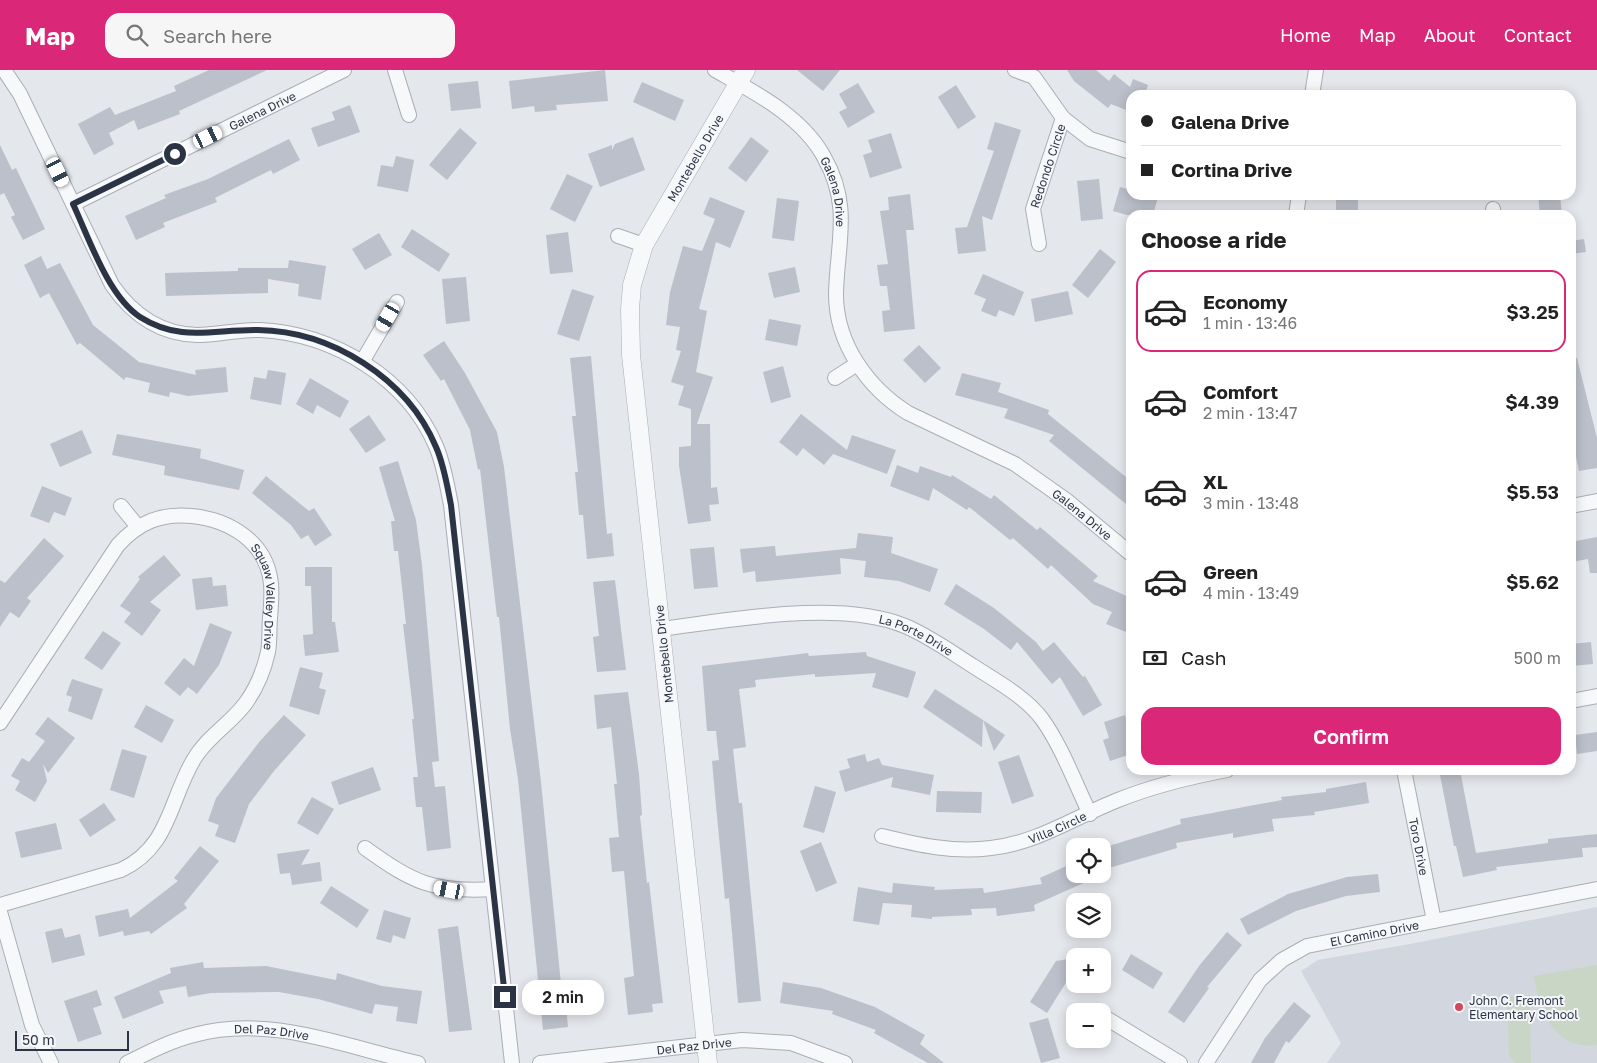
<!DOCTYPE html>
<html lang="en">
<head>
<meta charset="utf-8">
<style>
  :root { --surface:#fff; --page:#f6f6f6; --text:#222; --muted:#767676; --line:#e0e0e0; --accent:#db2777 }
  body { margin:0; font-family:"Golos Text",sans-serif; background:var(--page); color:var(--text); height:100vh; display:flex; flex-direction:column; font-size:19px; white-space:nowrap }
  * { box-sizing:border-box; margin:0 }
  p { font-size:16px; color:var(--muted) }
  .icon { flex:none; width:28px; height:28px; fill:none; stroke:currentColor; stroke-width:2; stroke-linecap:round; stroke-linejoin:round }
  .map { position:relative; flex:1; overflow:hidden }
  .side { position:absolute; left:1126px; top:140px; width:450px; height:565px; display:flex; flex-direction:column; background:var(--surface); border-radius:15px; box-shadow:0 2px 12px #0003 }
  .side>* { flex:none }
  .top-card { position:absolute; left:1126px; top:20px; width:450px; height:110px; border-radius:15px; box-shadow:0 2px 12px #0003; display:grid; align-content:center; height:110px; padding:0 15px; background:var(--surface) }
  .tools { position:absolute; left:1066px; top:768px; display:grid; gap:10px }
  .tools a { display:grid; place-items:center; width:45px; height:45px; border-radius:10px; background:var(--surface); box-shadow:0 2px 12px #0003; font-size:25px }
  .scale { position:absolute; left:15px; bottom:12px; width:114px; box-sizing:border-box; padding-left:5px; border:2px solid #2b3445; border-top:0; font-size:14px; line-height:18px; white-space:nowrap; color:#2b3445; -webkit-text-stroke:4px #f4f6f9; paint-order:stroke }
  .end { position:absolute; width:22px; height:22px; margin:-11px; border:6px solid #2b3445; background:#fff; box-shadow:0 0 0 2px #fff }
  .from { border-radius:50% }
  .bubble { position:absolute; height:35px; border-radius:15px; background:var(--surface); box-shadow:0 2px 12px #0003; font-size:16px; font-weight:600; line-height:35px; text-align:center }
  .car { position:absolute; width:15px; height:30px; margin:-15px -8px; border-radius:6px; box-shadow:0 0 4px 1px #0007; background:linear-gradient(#fff 24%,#345 0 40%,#fff 0 76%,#345 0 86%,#fff 0) }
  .top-card b { display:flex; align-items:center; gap:18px; height:48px; font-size:19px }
  .top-card b+b { border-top:1px solid var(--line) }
  .top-card i { width:12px; height:12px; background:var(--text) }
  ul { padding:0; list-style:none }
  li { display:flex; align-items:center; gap:15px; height:82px; margin:0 10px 8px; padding:0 5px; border:2px solid transparent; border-radius:15px }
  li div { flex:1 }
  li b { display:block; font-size:19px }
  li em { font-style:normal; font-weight:600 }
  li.on { border-color:var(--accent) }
  li>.icon { width:45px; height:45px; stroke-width:1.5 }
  h2 { padding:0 15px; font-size:22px; line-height:60px }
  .pay { display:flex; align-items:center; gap:12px; height:55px; padding:0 15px; font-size:19px }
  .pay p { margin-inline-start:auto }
  .button { display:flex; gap:10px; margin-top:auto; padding:10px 15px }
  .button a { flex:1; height:58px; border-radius:15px; background:var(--accent); color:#fff; font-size:20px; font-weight:600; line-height:58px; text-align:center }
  header { display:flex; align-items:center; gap:30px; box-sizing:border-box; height:70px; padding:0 25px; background:var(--accent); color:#fff }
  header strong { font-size:24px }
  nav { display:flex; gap:28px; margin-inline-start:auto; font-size:18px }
  .search { width:350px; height:45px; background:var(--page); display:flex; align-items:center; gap:12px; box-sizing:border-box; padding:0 18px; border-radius:15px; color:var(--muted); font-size:19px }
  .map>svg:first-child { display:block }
  .built { fill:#d2d6de }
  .green { fill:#c9d6c5 }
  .building { fill:#bbc0ca }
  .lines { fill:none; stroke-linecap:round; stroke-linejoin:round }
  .minor-casing { stroke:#a9aeb7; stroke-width:16 }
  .tertiary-casing { stroke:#a9aeb7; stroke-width:19 }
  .minor { stroke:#f7f8fa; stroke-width:14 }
  .tertiary { stroke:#f7f8fa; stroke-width:18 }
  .route { stroke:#2b3445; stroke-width:6 }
  .poi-dot { fill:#d1495b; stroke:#f4f6f9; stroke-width:2 }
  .labels { text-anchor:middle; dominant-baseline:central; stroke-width:4; stroke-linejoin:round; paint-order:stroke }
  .street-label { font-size:12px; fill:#2b3445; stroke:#f4f6f9 }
  .poi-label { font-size:12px; fill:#2b3445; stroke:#f4f6f9; text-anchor:start }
</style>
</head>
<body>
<header>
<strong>Map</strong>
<div class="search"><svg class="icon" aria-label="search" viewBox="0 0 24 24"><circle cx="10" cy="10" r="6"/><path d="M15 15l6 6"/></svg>Search here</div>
<nav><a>Home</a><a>Map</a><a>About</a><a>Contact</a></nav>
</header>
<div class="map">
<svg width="1597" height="993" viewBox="0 0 1597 993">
  <rect width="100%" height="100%" fill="#e4e7ec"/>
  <polygon class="built" points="1597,837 1597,993 1327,993 1341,973 1301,901 1318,890 1410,874"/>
  <g class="green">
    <path d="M1597 895V975C1554 981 1539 940 1534 906Z"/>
    <polygon points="1530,925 1531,993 1515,993 1509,985 1507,927"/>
  </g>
  <g class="building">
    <polygon points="209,0 267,0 179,41 180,44 138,60 134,50 109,63 114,74 94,85 78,54 110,37 115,45 176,21 174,16"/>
    <polygon points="605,0 608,31 556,35 557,40 535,42 534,36 512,39 509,11"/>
    <polygon points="797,0 840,0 823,21"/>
    <polygon points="1067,0 1096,0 1109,11 1114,4 1130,17 1133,9 1148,15 1145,25 1131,25 1131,42 1111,34 1108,38 1074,11"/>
    <polygon points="478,11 481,38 451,41 448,14"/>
    <polygon points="642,12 684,30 675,51 633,32"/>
    <polygon points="858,13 875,42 848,58 839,42 847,38 839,24"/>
    <polygon points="956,15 976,47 958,59 938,27"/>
    <polygon points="350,35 360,62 318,77 311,58 335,50 332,42"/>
    <polygon points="995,52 1021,60 992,150 982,146 986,181 958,184 955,158 967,157 994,81 987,79"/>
    <polygon points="460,58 477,73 447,110 429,95"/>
    <polygon points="891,63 902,98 870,108 863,85 872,82 868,70"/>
    <polygon points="633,67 645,100 600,117 588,84 612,75 612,80 615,74"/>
    <polygon points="751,67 769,81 746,112 728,98"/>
    <polygon points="289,69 300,90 273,104 271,100 215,128 217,132 163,153 165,157 136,170 125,146 166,128 164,125 208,109"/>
    <polygon points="0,75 12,100 16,98 45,159 23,170 11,147 15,145 4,123 0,125"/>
    <polygon points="396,86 414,90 408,122 377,116 381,95 393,97"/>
    <polygon points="567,104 593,116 575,152 550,139"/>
    <polygon points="1099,109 1103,149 1081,151 1077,111"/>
    <polygon points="1120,117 1131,120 1131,125 1158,127 1153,145 1127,145 1113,141"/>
    <polygon points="910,124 914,160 906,160 915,259 884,262 882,241 890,240 887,216 880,216 877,195 888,194 880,141 889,140 888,127"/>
    <rect x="1336" y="125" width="22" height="20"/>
    <polygon points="1538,125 1560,125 1562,145 1540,145"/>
    <polygon points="710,127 745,141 730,178 716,172 699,239 707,241 696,302 713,307 697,354 710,354 711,418 717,417 719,434 709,435 711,451 688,454 679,396 679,377 691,376 691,339 678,335 684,316 671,312 681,281 676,280 680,257 666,255 670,222 683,176 702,181 715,149 703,144"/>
    <polygon points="777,128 799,131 794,171 772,168"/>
    <polygon points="412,159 450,184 439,202 401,177"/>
    <polygon points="568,162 573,202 550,204 546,165"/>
    <polygon points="379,163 392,185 365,200 352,179"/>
    <polygon points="1584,169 1586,182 1571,184 1571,171"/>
    <polygon points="1100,179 1116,192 1088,228 1072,215"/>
    <polygon points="41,186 47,199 60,193 93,255 139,292 196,305 195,300 226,297 228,322 188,326 170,322 169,327 148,322 150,313 126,307 124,310 80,273 77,275 49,223 40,228 24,195"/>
    <polygon points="289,190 326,196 321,230 298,226 299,214 268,209 268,223 166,226 165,203 238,201 238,198 288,198"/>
    <polygon points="795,197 800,222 774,228 768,203"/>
    <polygon points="983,204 1024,222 1014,246 999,240 996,247 981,241 986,229 974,224"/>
    <polygon points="466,207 470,251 446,254 442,209"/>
    <polygon points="572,219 594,226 579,271 557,264"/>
    <polygon points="1068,221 1073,244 1035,252 1031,229"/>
    <polygon points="769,249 801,255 797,276 765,270"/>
    <polygon points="444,271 465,303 497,362 504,397 541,712 561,914 564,914 568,957 543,960 518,709 510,659 499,547 497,547 480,399 478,400 470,360 444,309 441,311 423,285"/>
    <polygon points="919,275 941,298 925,313 903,290"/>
    <polygon points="591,286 607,464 612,463 614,486 587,489 583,445 579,445 575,402 578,402 572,346 576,346 570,288"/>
    <polygon points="1571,288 1577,288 1597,368 1597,398 1579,401 1571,362"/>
    <polygon points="783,296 791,327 771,333 763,302"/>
    <polygon points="268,300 286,303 281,335 250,329 254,307 266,309"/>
    <polygon points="962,303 1001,313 998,322 1049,340 1048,344 1131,411 1131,428 1126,434 1049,371 1054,365 1004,348 1008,339 955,325"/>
    <polygon points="310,308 349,331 340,348 317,335 313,344 296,334"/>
    <polygon points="801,344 847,380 852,365 896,380 887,404 833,384 824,395 803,378 797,386 779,372"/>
    <polygon points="369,345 386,370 366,383 349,359"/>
    <polygon points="82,360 92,383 60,397 50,374"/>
    <polygon points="117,364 201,379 200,388 244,400 239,420 164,405 165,396 112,385"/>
    <polygon points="398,391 416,450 422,495 439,691 432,692 435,717 445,716 451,778 427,781 422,737 416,737 413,707 418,707 412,649 414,649 403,554 406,554 398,481 394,481 391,451 395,451 379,397"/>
    <polygon points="897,395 918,403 920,396 951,407 952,405 991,429 994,425 1037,460 1040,457 1098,506 1093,511 1131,528 1131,550 1126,562 1106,554 1112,542 1093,534 1051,495 1048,499 1013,468 1010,470 969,437 967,440 933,418 929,431 890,416"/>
    <polygon points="266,406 309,441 314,438 332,465 315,476 308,465 301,469 291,455 252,423"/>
    <polygon points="42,416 72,428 65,446 54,442 49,453 30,446"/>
    <polygon points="858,463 893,467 891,483 938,499 930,522 899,511 864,507 866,491 840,488 841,504 756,512 755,501 743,503 740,479 775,476 776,486 856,478"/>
    <polygon points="1597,467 1597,503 1590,503 1588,489 1571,492 1571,472"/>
    <polygon points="44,468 64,486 27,528 31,531 19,548 10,542 0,557 0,510 5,513"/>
    <polygon points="714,477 718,517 694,519 690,479"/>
    <polygon points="164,485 181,505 150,532 161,540 142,566 124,552 131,543 120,536 140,509 138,507"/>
    <polygon points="305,497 332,497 332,552 335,552 339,582 305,586 303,565 313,564 311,516 305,516"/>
    <polygon points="212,507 213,516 226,515 228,536 196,540 192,509"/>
    <polygon points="615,510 626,600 597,602 593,567 599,566 593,512"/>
    <polygon points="956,514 994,538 1036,572 1043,581 1054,572 1083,607 1085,606 1102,635 1083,646 1060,607 1052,614 1017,572 1011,580 984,559 944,534"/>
    <polygon points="210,553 232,562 219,595 197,624 188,617 180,626 164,613 184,588 194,596"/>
    <polygon points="103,561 121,573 102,600 84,588"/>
    <polygon points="1591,572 1593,594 1571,596 1571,574"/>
    <polygon points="866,582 867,586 916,602 908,628 872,617 876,603 815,607 815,604 755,610 756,617 739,619 746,677 733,679 739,733 742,733 761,931 738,933 729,828 725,829 716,736 712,691 719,690 716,661 707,661 702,596 808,583 809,586"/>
    <polygon points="300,597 323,603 319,618 326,620 319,645 289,636"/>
    <polygon points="72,609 103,619 92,650 68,641 72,627 66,625"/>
    <polygon points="935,619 983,650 982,677 923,637"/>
    <polygon points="628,622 639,704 642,745 640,746 647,813 649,812 663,933 652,934 653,942 628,945 624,908 634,906 624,801 612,802 609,768 619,767 614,714 617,714 611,657 597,659 594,625"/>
    <polygon points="146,635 174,650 162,673 134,657"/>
    <polygon points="284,645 306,665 274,701 249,734 235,773 215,766 219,755 208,751 216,728 260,671"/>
    <polygon points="1125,645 1131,665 1131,684 1110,691 1103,670 1109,668 1104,652"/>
    <polygon points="48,647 75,668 48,703 43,694 47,711 35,732 15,720 20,711 11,706 22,688 29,692 45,671 35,664"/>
    <polygon points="983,650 1005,665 994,681"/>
    <polygon points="1597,662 1597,681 1577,684 1575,665"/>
    <polygon points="122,679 147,686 134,728 110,720"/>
    <polygon points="865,684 867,692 879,688 882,695 934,705 930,725 891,717 893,707 845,722 839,701 850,698 847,689"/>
    <polygon points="1019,685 1034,726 1012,734 998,692"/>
    <polygon points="373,697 381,720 339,735 331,712"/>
    <polygon points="1439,700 1460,700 1476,783 1548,773 1548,769 1597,764 1597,777 1582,778 1583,787 1496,797 1497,800 1463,807 1456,776 1454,776"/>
    <polygon points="1366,712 1369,733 1314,742 1315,745 1272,749 1274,761 1233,768 1233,763 1176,773 1177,778 1102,800 1102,778 1181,754 1180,749 1282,730 1281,727 1326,722 1326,719"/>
    <polygon points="815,716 836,722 824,763 803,757"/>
    <polygon points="937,721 982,722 981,743 936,742"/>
    <polygon points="312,727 334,739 318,765 297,753"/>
    <polygon points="104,733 116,750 90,767 79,750"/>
    <polygon points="56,753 62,779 21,788 15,762"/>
    <polygon points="821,772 837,813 816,822 800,781"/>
    <polygon points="200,776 219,791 184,834 187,838 151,864 149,861 124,866 123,861 99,867 95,846 128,839 130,848 178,811 174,808"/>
    <polygon points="310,779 301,795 320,792 322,811 292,815 290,803 280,804 277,784"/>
    <polygon points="1075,792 1075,804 1104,804 1034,835 1035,841 997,846 996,838 971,839 972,845 932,847 932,849 911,847 912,835 883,833 879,855 853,851 858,817 892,823 893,813 935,817 934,820 983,818 984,823 1042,814 1040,808"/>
    <polygon points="1378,804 1380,822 1346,826 1296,841 1248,865 1240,849 1288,824 1347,807"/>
    <polygon points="331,816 369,840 357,858 320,833"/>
    <polygon points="384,840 411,848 405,869 393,865 391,873 376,869"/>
    <polygon points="458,856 472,960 449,962 438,859"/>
    <polygon points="62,858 65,868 80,864 85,885 52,893 45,862"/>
    <polygon points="1227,862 1242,875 1207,917 1209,918 1184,953 1168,942 1199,896"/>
    <polygon points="1131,884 1163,903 1153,919 1122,900"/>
    <polygon points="1075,888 1075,898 1047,943 1030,932 1056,891"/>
    <polygon points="203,892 204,898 266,896 336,910 337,903 382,916 422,921 417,954 396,951 398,937 375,934 372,944 318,929 279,922 211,923 188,927 186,916 159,921 164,933 123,949 114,927 171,903 170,898"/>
    <polygon points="783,912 821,918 875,937 925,965 920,974 944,993 928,993 874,963 876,960 832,944 833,941 780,933"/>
    <polygon points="97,920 102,935 93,938 102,964 78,972 64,931"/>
    <polygon points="1294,932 1311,946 1289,973 1286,971 1274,993 1251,993 1265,968"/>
    <polygon points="1048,948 1060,988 1041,993 1029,953"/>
  </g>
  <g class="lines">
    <g class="minor-casing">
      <g id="minor">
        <path d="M4 0 20 24 112 215C132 244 159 264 197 265 218 265 239 259 261 260 334 264 407 308 436 376 444 395 447 415 451 435L512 993"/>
        <polyline points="395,0 409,45"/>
        <path id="s1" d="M715 0C754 22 802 46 824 87 852 136 837 173 836 224 836 274 868 318 908 343L1015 394 1066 430 1131 484"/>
        <polyline points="1015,0 1034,7 1063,48 1090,69 1131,82"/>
        <polyline points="1312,25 1316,0"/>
        <path id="s2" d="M73 134 344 0"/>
        <polyline points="1493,139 1494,145"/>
        <polyline points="1296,145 1299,125"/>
        <polyline points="618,166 644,175"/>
        <path id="s3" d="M1039 174 1033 139 1063 48"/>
        <polyline points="362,292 397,232"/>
        <polyline points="835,308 857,294"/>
        <polyline points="121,436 138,457"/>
        <polyline points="1571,436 1597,431"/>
        <path id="s4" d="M661 559C731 550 840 529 905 556 929 566 951 582 973 596 996 611 1026 627 1042 649 1062 677 1075 713 1090 744"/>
        <polyline points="1571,631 1597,626"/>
        <path id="s5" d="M0 653 118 475C139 452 161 443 192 446 230 450 267 472 271 514 272 525 271 537 270 548 269 559 270 571 268 582 264 600 256 619 245 634 230 654 207 667 194 689 169 731 170 777 121 800L0 835"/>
        <path id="s6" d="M1404 700 1434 851"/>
        <path id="s7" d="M882 766C918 775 954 783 991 778 1037 773 1075 747 1118 730 1153 716 1190 707 1227 700"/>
        <path d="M365 778C412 812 434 823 493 819"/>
        <polyline points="0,842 32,955 51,993"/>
        <polyline points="1106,948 1180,993"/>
        <path id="s8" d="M127 993C149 982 170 971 194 965 270 944 345 977 418 993"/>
        <path id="s9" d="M540 993 742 970 791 973 845 993"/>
        <path id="s10" d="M1206 993 1260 910 1282 890 1307 876 1597 819"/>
      </g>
    </g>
    <g class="tertiary-casing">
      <g id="tertiary">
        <path id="s11" d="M708 993 631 285 630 239 632 215 644 175 746 0"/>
      </g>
    </g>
    <use href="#minor" class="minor"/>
    <use href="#tertiary" class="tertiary"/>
  </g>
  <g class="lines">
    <path class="route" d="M175 84 73 134C89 168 108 226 140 247 181 273 214 259 258 260 331 261 407 308 436 377 444 395 447 415 451 435L505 927"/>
  </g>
  <circle class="poi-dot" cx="1459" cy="937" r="5"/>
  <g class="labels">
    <g class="street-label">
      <text stroke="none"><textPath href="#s2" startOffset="211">Galena Drive</textPath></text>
      <text stroke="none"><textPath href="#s11" startOffset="925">Montebello Drive</textPath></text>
      <text stroke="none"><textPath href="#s3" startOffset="81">Redondo Circle</textPath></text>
      <text stroke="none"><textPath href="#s1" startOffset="178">Galena Drive</textPath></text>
      <text stroke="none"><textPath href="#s1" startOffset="629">Galena Drive</textPath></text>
      <text stroke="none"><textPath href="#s5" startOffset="421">Squaw Valley Drive</textPath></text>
      <text stroke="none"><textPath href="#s4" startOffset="260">La Porte Drive</textPath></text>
      <text transform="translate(664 584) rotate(-96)">Montebello Drive</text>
      <text stroke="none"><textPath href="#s7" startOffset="180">Villa Circle</textPath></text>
      <text stroke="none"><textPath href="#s6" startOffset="78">Toro Drive</textPath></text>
      <text stroke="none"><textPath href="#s10" startOffset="226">El Camino Drive</textPath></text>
      <text stroke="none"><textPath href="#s8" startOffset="151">Del Paz Drive</textPath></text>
      <text stroke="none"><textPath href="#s9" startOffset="155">Del Paz Drive</textPath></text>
    </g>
    <g class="poi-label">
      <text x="1469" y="930">John C. Fremont<tspan x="1469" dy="14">Elementary School</tspan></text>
    </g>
  </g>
</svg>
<div class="tools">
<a><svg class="icon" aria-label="locate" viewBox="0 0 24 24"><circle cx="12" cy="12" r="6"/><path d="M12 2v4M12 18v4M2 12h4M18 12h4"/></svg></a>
<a><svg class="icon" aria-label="layers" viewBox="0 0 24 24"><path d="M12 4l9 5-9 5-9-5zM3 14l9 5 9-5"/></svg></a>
<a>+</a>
<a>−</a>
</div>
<div class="scale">50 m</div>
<i class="end from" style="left:175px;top:84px"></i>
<i class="end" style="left:505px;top:927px"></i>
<div class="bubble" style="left:522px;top:910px;width:82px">2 min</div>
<i class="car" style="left:208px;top:67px;rotate:64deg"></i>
<i class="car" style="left:58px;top:102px;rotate:154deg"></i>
<i class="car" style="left:388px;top:247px;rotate:210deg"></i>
<i class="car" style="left:449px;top:820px;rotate:281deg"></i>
<div class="top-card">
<b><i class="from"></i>Galena Drive</b>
<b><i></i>Cortina Drive</b>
</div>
<section class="side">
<h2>Choose a ride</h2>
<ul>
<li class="on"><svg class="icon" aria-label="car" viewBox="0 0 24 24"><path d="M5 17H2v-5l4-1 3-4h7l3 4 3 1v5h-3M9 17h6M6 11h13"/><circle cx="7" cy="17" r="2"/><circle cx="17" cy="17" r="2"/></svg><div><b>Economy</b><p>1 min · 13:46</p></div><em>$3.25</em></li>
<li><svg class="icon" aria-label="car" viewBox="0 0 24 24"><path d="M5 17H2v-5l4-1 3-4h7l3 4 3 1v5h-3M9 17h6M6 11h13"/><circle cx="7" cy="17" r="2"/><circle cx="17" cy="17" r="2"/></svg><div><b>Comfort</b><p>2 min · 13:47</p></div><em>$4.39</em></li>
<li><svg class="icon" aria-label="car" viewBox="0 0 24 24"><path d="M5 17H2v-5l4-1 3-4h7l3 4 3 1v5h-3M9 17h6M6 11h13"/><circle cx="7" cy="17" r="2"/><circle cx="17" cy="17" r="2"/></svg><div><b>XL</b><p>3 min · 13:48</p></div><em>$5.53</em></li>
<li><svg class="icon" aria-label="car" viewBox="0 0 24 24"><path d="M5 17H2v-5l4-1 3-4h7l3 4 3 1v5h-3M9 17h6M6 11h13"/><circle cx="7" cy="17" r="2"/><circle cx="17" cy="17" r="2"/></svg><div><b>Green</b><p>4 min · 13:49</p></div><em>$5.62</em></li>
</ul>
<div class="pay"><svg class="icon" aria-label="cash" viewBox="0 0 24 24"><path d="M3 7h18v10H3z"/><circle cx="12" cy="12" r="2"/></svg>Cash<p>500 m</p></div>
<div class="button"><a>Confirm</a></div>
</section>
</div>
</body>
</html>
